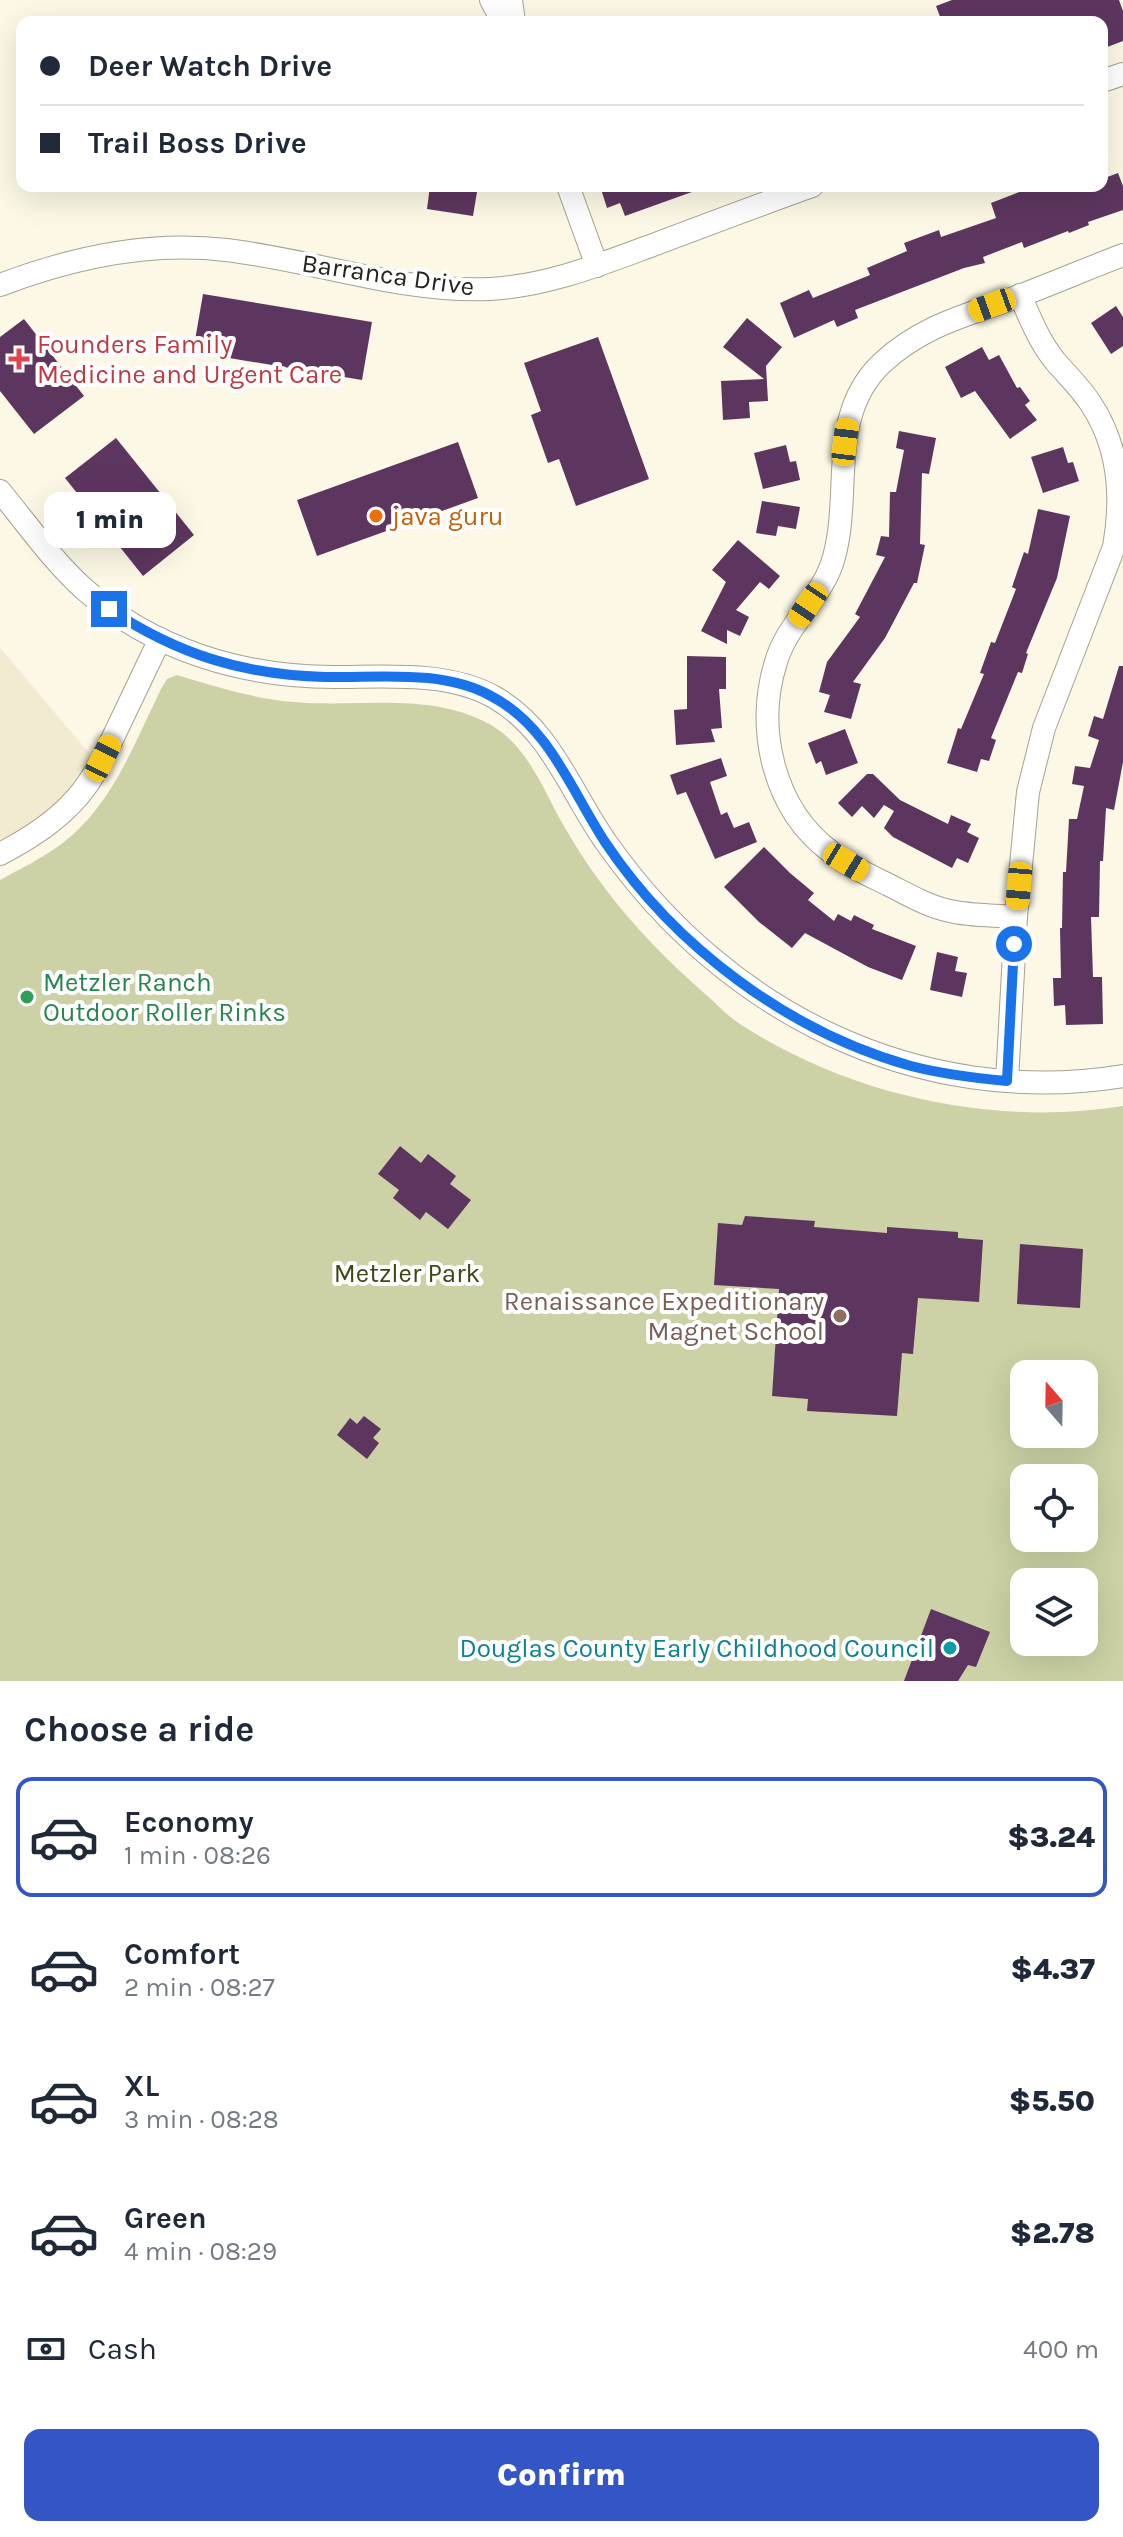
<!DOCTYPE html>
<html lang="en">
<head>
<meta charset="utf-8">
<style>
  :root { --surface:#fff; --page:#f2f2f3; --text:#1f2937; --muted:#747a83; --line:#e0e1e3; --accent:#3355c6 }
  body { margin:0; font-family:Karla,sans-serif; background:var(--page); color:var(--text); height:100vh; display:flex; flex-direction:column; font-size:30px; white-space:nowrap }
  * { box-sizing:border-box; margin:0 }
  p { font-size:26px; color:var(--muted) }
  .icon { flex:none; width:44px; height:44px; fill:none; stroke:currentColor; stroke-width:2; stroke-linecap:round; stroke-linejoin:round }
  .map { position:relative; height:1681px; overflow:hidden }
  .details { display:flex; flex-direction:column; background:var(--surface); flex:1 }
  .details>* { flex:none }
  .hud { position:absolute; left:16px; top:16px; width:1092px; height:176px; border-radius:16px; box-shadow:0 8px 32px #0002; display:grid; align-content:center; height:176px; padding:0 24px; background:var(--surface) }
  .needle { width:52px; rotate:340deg }
  .controls { position:absolute; left:1010px; top:1360px; display:grid; gap:16px }
  .controls a { display:grid; place-items:center; width:88px; height:88px; border-radius:16px; background:var(--surface); box-shadow:0 8px 32px #0002; font-size:40px }
  .end { position:absolute; width:36px; height:36px; margin:-18px; border:10px solid #1a73e8; background:#fff; box-shadow:0 0 0 4px #fff }
  .from { border-radius:50% }
  .bubble { position:absolute; height:56px; border-radius:16px; background:var(--surface); box-shadow:0 8px 32px #0002; font-size:26px; font-weight:800; line-height:56px; text-align:center }
  .car { position:absolute; width:24px; height:48px; margin:-24px -12px; border-radius:10px; box-shadow:0 0 6px 2px #0007; background:linear-gradient(#f5c518 24%,#345 0 40%,#f5c518 0 76%,#345 0 86%,#f5c518 0) }
  .hud b { display:flex; align-items:center; gap:28px; height:76px; font-size:30px }
  .hud b+b { border-top:2px solid var(--line) }
  .hud i { width:20px; height:20px; background:var(--text) }
  ul { padding:0; list-style:none }
  li { display:flex; align-items:center; gap:24px; height:120px; margin:0 16px 12px; padding:0 8px; border:4px solid transparent; border-radius:16px }
  li div { flex:1 }
  li b { display:block; font-size:30px }
  li em { font-style:normal; font-weight:800 }
  li.active { border-color:var(--accent) }
  li>.icon { width:72px; height:72px; stroke-width:1.5 }
  h2 { padding:0 24px; font-size:36px; line-height:96px }
  .pay { display:flex; align-items:center; gap:20px; height:88px; padding:0 24px; font-size:30px }
  .pay p { margin-inline-start:auto }
  .button { display:flex; gap:16px; margin-top:auto; padding:16px 24px }
  .button a { flex:1; height:92px; border-radius:16px; background:var(--accent); color:#fff; font-size:32px; font-weight:800; line-height:92px; text-align:center }
  .map>svg:first-child { display:block }
  .built { fill:#f2ebd2 }
  .green { fill:#ccd2a5; fill-rule:evenodd }
  .building { fill:#5d365f }
  .lines { fill:none; stroke-linecap:round; stroke-linejoin:round }
  .minor-casing { stroke:#a6a191; stroke-width:24 }
  .minor { stroke:#fff; stroke-width:22 }
  .route { stroke:#1a73e8; stroke-width:10 }
  .health-dot { fill:#e0444e; stroke:#fff; stroke-width:3 }
  .food-dot { fill:#e8710a; stroke:#fff; stroke-width:3 }
  .leisure-dot { fill:#2e9e5b; stroke:#fff; stroke-width:3 }
  .education-dot { fill:#8d6e63; stroke:#fff; stroke-width:3 }
  .culture-dot { fill:#0f9aa8; stroke:#fff; stroke-width:3 }
  .labels { text-anchor:middle; dominant-baseline:central; stroke-width:8; stroke-linejoin:round; paint-order:stroke }
  .street-label { font-size:26px; fill:#25241d; stroke:#fff }
  .health-label { font-size:26px; fill:#be3a42; stroke:#fff; text-anchor:start }
  .food-label { font-size:26px; fill:#c56008; stroke:#fff; text-anchor:start }
  .leisure-label { font-size:26px; fill:#27864d; stroke:#fff; text-anchor:start }
  .park-label { font-size:26px; fill:#404516; stroke:#fff }
  .education-label { font-size:26px; fill:#785e54; stroke:#fff; text-anchor:end }
  .culture-label { font-size:26px; fill:#0d838f; stroke:#fff; text-anchor:end }
</style>
</head>
<body>
<div class="map">
<svg width="1123" height="1681" viewBox="0 0 1123 1681">
  <rect width="100%" height="100%" fill="#fcf8e5"/>
  <polygon class="built" points="0,648 95,760 67,802 0,848"/>
  <path class="green" d="M177 675C216 687 254 699 295 702 361 708 430 691 491 725 526 745 543 788 561 821 574 844 588 866 604 887 633 926 668 961 704 993 716 1003 727 1016 740 1024 850 1096 994 1127 1123 1106V1681H0V880C20 869 41 859 60 845 111 808 134 744 161 689L167 679ZM1024 1374H1084V1434H1024ZM1024 1478H1084V1538H1024ZM1024 1582H1084V1642H1024Z"/>
  <g class="building">
    <polygon points="952,0 1119,0 1123,11 1123,41 1102,49 1102,22 942,22 936,6"/>
    <polygon points="1118,173 1123,186 1123,210 1088,222 1089,225 1069,233 1068,231 1024,248 1022,242 983,257 985,263 964,268 855,310 858,318 837,327 834,320 794,338 780,303 809,290 813,298 870,275 867,268 907,251 904,243 939,230 941,237 996,218 991,203 1035,186 1102,186 1102,179"/>
    <polygon points="430,186 478,186 473,216 427,209"/>
    <polygon points="600,186 702,186 703,188 625,216 620,203 607,208"/>
    <polygon points="203,294 372,322 362,380 193,352"/>
    <polygon points="1116,306 1123,317 1123,346 1111,354 1091,323"/>
    <polygon points="747,318 782,347 766,366 768,401 749,402 750,418 723,420 721,381 764,379 723,347"/>
    <polygon points="24,319 84,396 34,434 0,391 0,337"/>
    <polygon points="598,337 649,479 576,506 559,459 548,463 531,415 541,411 524,363"/>
    <polygon points="982,347 989,360 999,355 1017,388 1020,387 1030,401 1025,405 1037,420 1010,439 975,391 961,398 945,367"/>
    <polygon points="899,431 936,438 929,474 922,473 920,544 925,545 917,583 914,583 885,638 853,682 861,684 851,719 824,712 830,695 819,692 827,662 860,617 855,614 885,557 876,555 881,536 889,537 890,492 896,492 904,450 896,448"/>
    <polygon points="116,438 194,535 143,576 65,478"/>
    <polygon points="458,442 478,498 317,556 297,500"/>
    <polygon points="786,445 790,462 796,461 800,480 763,489 754,453"/>
    <polygon points="1063,447 1068,463 1073,462 1079,481 1043,493 1031,457"/>
    <polygon points="762,501 800,507 796,529 778,526 776,536 756,533"/>
    <polygon points="1038,509 1070,516 1057,578 1026,653 1028,654 1022,673 1018,672 991,738 996,740 989,761 981,759 977,772 947,763 958,728 961,729 984,674 980,673 991,642 995,643 1016,589 1012,587 1024,552 1028,554"/>
    <polygon points="738,540 780,576 769,589 760,582 736,610 749,617 740,636 727,630 727,644 701,631 726,582 712,570"/>
    <polygon points="687,656 726,657 726,689 719,689 722,728 711,729 715,742 676,745 674,710 687,709"/>
    <polygon points="1119,666 1123,666 1123,762 1114,810 1106,808 1103,861 1100,861 1099,917 1091,917 1093,977 1102,977 1103,1024 1066,1025 1065,1005 1054,1006 1053,978 1061,978 1060,928 1062,928 1063,872 1066,872 1069,819 1077,819 1084,786 1072,784 1075,766 1090,768 1099,740 1088,736 1094,716 1103,719"/>
    <polygon points="845,729 858,763 826,775 821,761 816,764 808,743"/>
    <polygon points="721,758 727,776 710,782 721,815 727,812 734,828 749,822 757,842 715,859 686,792 677,795 670,775"/>
    <polygon points="867,774 873,774 900,800 948,824 951,815 971,824 967,832 979,838 968,863 957,858 952,868 893,837 884,828 894,811 884,805 874,818 862,806 852,817 838,803"/>
    <polygon points="764,847 790,873 814,893 808,900 834,921 838,914 851,921 854,915 874,925 872,929 916,946 902,980 868,967 805,933 792,948 759,922 724,887"/>
    <polygon points="937,952 958,957 955,971 967,973 962,997 930,990"/>
    <polygon points="400,1146 421,1163 428,1154 456,1176 450,1184 471,1200 448,1229 426,1212 420,1220 393,1198 399,1190 378,1174"/>
    <polygon points="745,1216 815,1221 814,1227 887,1233 887,1227 958,1232 958,1238 983,1240 979,1302 918,1298 913,1354 902,1353 897,1416 807,1411 808,1399 772,1396 779,1289 714,1285 718,1223 742,1225"/>
    <polygon points="1020,1244 1083,1249 1080,1308 1017,1304"/>
    <polygon points="364,1416 381,1429 373,1438 379,1443 367,1459 337,1435 350,1418 357,1424"/>
    <polygon points="931,1609 990,1632 976,1667 968,1665 958,1681 904,1681"/>
  </g>
  <g class="lines">
    <g class="minor-casing">
      <g id="minor">
        <polyline points="491,0 503,22"/>
        <polyline points="511,0 514,22"/>
        <polyline points="1102,81 1123,74"/>
        <polyline points="568,186 597,266"/>
        <path d="M0 285C71 258 149 241 226 250 314 260 401 293 490 289 547 286 599 265 653 245 706 225 759 205 812 186"/>
        <path d="M0 491C27 524 52 560 84 589 153 650 243 677 334 677 385 677 448 671 494 697 552 730 571 794 608 845 726 1012 917 1109 1123 1076"/>
        <path d="M0 854C25 841 50 826 70 805 92 784 105 754 118 727 132 698 146 668 160 639"/>
        <path d="M1016 917C994 915 971 916 950 911 929 907 907 894 889 885 869 875 848 866 831 852 773 809 755 728 776 662 787 623 824 596 834 557 852 491 827 415 882 363 924 324 971 314 1022 295 1056 282 1089 268 1123 255"/>
        <path d="M1007 1081 1016 917 1028 792 1044 728 1114 547C1123 497 1120 448 1091 404 1081 388 1067 375 1055 361 1039 341 1030 318 1020 295"/>
      </g>
    </g>
    <use href="#minor" class="minor"/>
  </g>
  <g class="lines">
    <path class="route" d="M109 609C177 654 243 675 325 677 378 678 442 669 491 696 549 726 571 790 605 842 675 947 789 1032 911 1066 942 1074 974 1078 1007 1081L1014 944"/>
  </g>
  <path class="health-dot" d="M15 347h8v8h8v8h-8v8h-8v-8h-8v-8h8z"/>
  <circle class="food-dot" cx="376" cy="516" r="8"/>
  <circle class="leisure-dot" cx="27" cy="997" r="8"/>
  <circle class="education-dot" cx="840" cy="1316" r="8"/>
  <circle class="culture-dot" cx="950" cy="1648" r="8"/>
  <g class="labels">
    <g class="street-label">
      <text transform="translate(388 275) rotate(8)">Barranca Drive</text>
    </g>
    <g class="health-label">
      <text x="37" y="344">Founders Family<tspan x="37" dy="30">Medicine and Urgent Care</tspan></text>
    </g>
    <g class="food-label">
      <text x="392" y="516">java guru</text>
    </g>
    <g class="leisure-label">
      <text x="43" y="982">Metzler Ranch<tspan x="43" dy="30">Outdoor Roller Rinks</tspan></text>
    </g>
    <g class="park-label">
      <text x="407" y="1273">Metzler Park</text>
    </g>
    <g class="education-label">
      <text x="824" y="1301">Renaissance Expeditionary<tspan x="824" dy="30">Magnet School</tspan></text>
    </g>
    <g class="culture-label">
      <text x="934" y="1648">Douglas County Early Childhood Council</text>
    </g>
  </g>
</svg>
<div class="controls">
<a><svg class="needle" viewBox="-14 -14 28 28"><path d="M0-13l5 13h-10z" fill="#e53935"/><path d="M0 13l5-13h-10z" fill="#747a83"/></svg></a>
<a><svg class="icon" aria-label="locate" viewBox="0 0 24 24"><circle cx="12" cy="12" r="6"/><path d="M12 2v4M12 18v4M2 12h4M18 12h4"/></svg></a>
<a><svg class="icon" aria-label="layers" viewBox="0 0 24 24"><path d="M12 4l9 5-9 5-9-5zM3 14l9 5 9-5"/></svg></a>
</div>
<i class="end from" style="left:1014px;top:944px"></i>
<i class="end" style="left:109px;top:609px"></i>
<div class="bubble" style="left:44px;top:492px;width:132px">1 min</div>
<i class="car" style="left:992px;top:305px;rotate:250deg"></i>
<i class="car" style="left:845px;top:442px;rotate:7deg"></i>
<i class="car" style="left:808px;top:605px;rotate:214deg"></i>
<i class="car" style="left:103px;top:758px;rotate:26deg"></i>
<i class="car" style="left:846px;top:862px;rotate:121deg"></i>
<i class="car" style="left:1019px;top:886px;rotate:185deg"></i>
<div class="hud">
<b><i class="from"></i>Deer Watch Drive</b>
<b><i></i>Trail Boss Drive</b>
</div>
</div>
<section class="details">
<h2>Choose a ride</h2>
<ul>
<li class="active"><svg class="icon" aria-label="car" viewBox="0 0 24 24"><path d="M5 17H2v-5l4-1 3-4h7l3 4 3 1v5h-3M9 17h6M6 11h13"/><circle cx="7" cy="17" r="2"/><circle cx="17" cy="17" r="2"/></svg><div><b>Economy</b><p>1 min · 08:26</p></div><em>$3.24</em></li>
<li><svg class="icon" aria-label="car" viewBox="0 0 24 24"><path d="M5 17H2v-5l4-1 3-4h7l3 4 3 1v5h-3M9 17h6M6 11h13"/><circle cx="7" cy="17" r="2"/><circle cx="17" cy="17" r="2"/></svg><div><b>Comfort</b><p>2 min · 08:27</p></div><em>$4.37</em></li>
<li><svg class="icon" aria-label="car" viewBox="0 0 24 24"><path d="M5 17H2v-5l4-1 3-4h7l3 4 3 1v5h-3M9 17h6M6 11h13"/><circle cx="7" cy="17" r="2"/><circle cx="17" cy="17" r="2"/></svg><div><b>XL</b><p>3 min · 08:28</p></div><em>$5.50</em></li>
<li><svg class="icon" aria-label="car" viewBox="0 0 24 24"><path d="M5 17H2v-5l4-1 3-4h7l3 4 3 1v5h-3M9 17h6M6 11h13"/><circle cx="7" cy="17" r="2"/><circle cx="17" cy="17" r="2"/></svg><div><b>Green</b><p>4 min · 08:29</p></div><em>$2.78</em></li>
</ul>
<div class="pay"><svg class="icon" aria-label="cash" viewBox="0 0 24 24"><path d="M3 7h18v10H3z"/><circle cx="12" cy="12" r="2"/></svg>Cash<p>400 m</p></div>
<div class="button"><a>Confirm</a></div>
</section>
</body>
</html>
